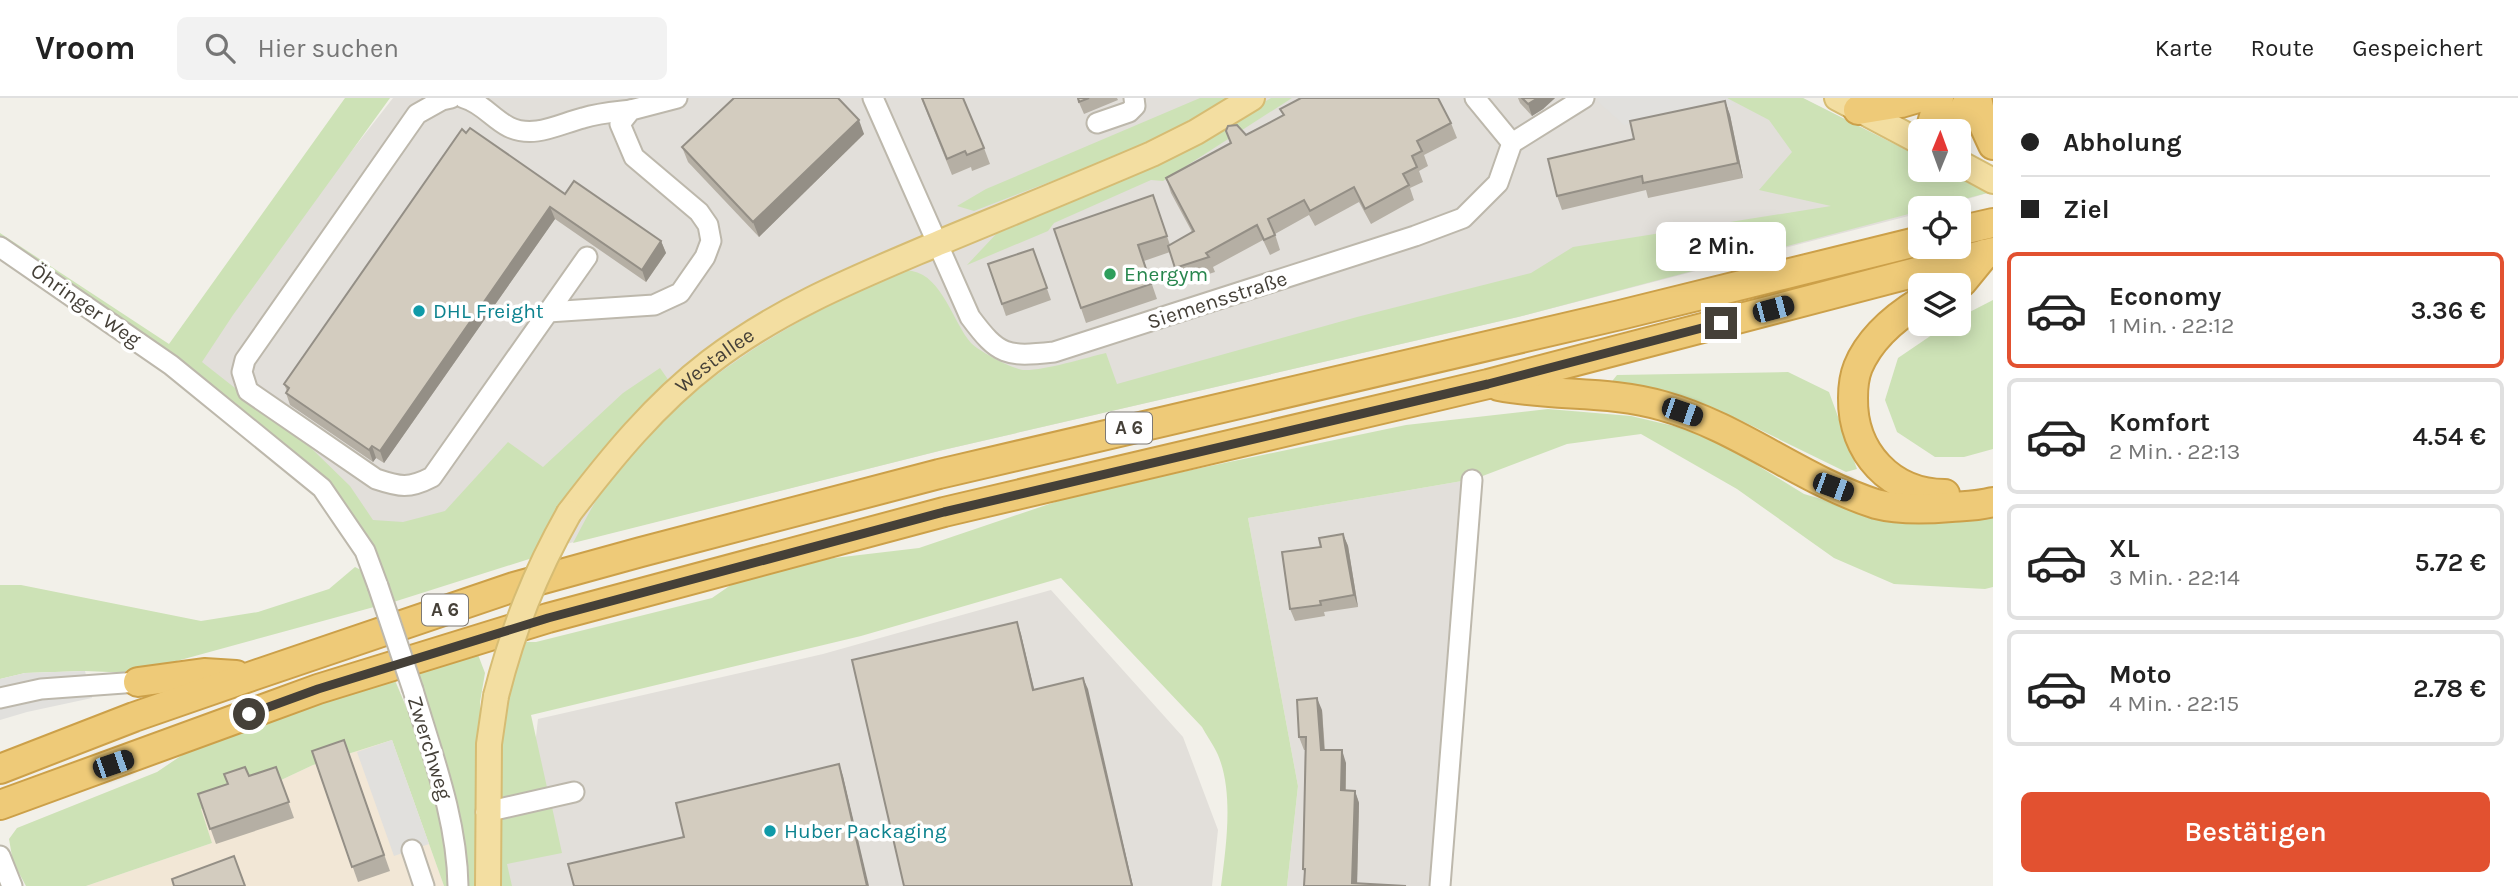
<!DOCTYPE html>
<html lang="de">
<head>
<meta charset="utf-8">
<style>
  :root { --surface:#fff; --page:#f2f2f2; --text:#222; --muted:#767676; --line:#e0e0e0; --accent:#e25130 }
  body { margin:0; font-family:Karla,sans-serif; background:var(--page); color:var(--text); height:100vh; display:flex; flex-direction:column; font-size:26px; white-space:nowrap }
  * { box-sizing:border-box; margin:0 }
  p { font-size:23px; color:var(--muted) }
  .icon { flex:none; width:38px; height:38px; fill:none; stroke:currentColor; stroke-width:2; stroke-linecap:round; stroke-linejoin:round }
  .map { position:relative; flex:1; overflow:hidden }
  .side { display:flex; flex-direction:column; background:var(--surface); width:525px }
  .side>* { flex:none }
  .hud { display:grid; align-content:center; height:154px; padding:0 28px; background:var(--surface) }
  .needle { width:46px; rotate:1deg }
  .controls { position:absolute; left:1908px; top:21px; display:grid; gap:14px }
  .controls a { display:grid; place-items:center; width:63px; height:63px; border-radius:10px; background:var(--surface); box-shadow:0 4px 18px #0003; font-size:35px }
  .end { position:absolute; width:32px; height:32px; margin:-16px; border:9px solid #454038; background:#fff; box-shadow:0 0 0 4px #fff }
  .from { border-radius:50% }
  .bubble { position:absolute; height:49px; border-radius:10px; background:var(--surface); box-shadow:0 4px 18px #0003; font-size:23px; font-weight:600; line-height:49px; text-align:center }
  .car { position:absolute; width:21px; height:42px; margin:-21px -10px; border-radius:9px; box-shadow:0 0 5px 2px #0007; background:linear-gradient(#222 24%,#8ab4d8 0 40%,#222 0 76%,#8ab4d8 0 86%,#222 0) }
  .hud b { display:flex; align-items:center; gap:24px; height:66px; font-size:26px }
  .hud b+b { border-top:2px solid var(--line) }
  .hud i { width:18px; height:18px; background:var(--text) }
  ul { padding:0; list-style:none }
  li { display:flex; align-items:center; gap:21px; height:116px; margin:0 14px 10px; padding:0 14px; border:4px solid var(--line); border-radius:10px }
  li div { flex:1 }
  li b { display:block; font-size:26px }
  li em { font-style:normal; font-weight:600 }
  li.active { border-color:var(--accent) }
  li>.icon { width:63px; height:63px; stroke-width:1.5 }
  .primary-button { display:flex; gap:14px; margin-top:auto; padding:14px 28px }
  .primary-button a { flex:1; height:80px; border-radius:10px; background:var(--accent); color:#fff; font-size:28px; font-weight:600; line-height:80px; text-align:center }
  header { display:flex; align-items:center; gap:42px; box-sizing:border-box; height:98px; padding:0 35px; background:var(--surface); border-bottom:2px solid var(--line) }
  header strong { font-size:33px }
  nav { display:flex; gap:38px; margin-inline-start:auto; font-size:24px }
  .search { width:490px; height:63px; background:var(--page); display:flex; align-items:center; gap:18px; box-sizing:border-box; padding:0 24px; border-radius:10px; color:var(--muted); font-size:26px }
  main { display:flex; flex:1; min-height:0 }
  .map>svg:first-child { display:block }
  .commercial { fill:#f2e7d6 }
  .industrial { fill:#e2dfda }
  .green { fill:#cde2b6 }
  .parking { fill:#e1e0dd }
  .lines { fill:none; stroke-linecap:round; stroke-linejoin:round }
  .minor-casing { stroke:#bdb8ac; stroke-width:23 }
  .major-casing { stroke:#d6bc73; stroke-width:28 }
  .highway-casing { stroke:#cca049; stroke-width:32 }
  .minor { stroke:#fff; stroke-width:19 }
  .major { stroke:#f3dea1; stroke-width:24 }
  .highway { stroke:#eeca78; stroke-width:28 }
  .minor-bridge-casing { stroke:#bdb8ac; stroke-width:23; stroke-linecap:butt }
  .major-bridge-casing { stroke:#d6bc73; stroke-width:28; stroke-linecap:butt }
  .minor-bridge { stroke:#fff; stroke-width:19 }
  .major-bridge { stroke:#f3dea1; stroke-width:24 }
  .wall { fill:#b5afa4 }
  .shaded-wall { fill:#948f86 }
  .building { fill:#d3ccbf; stroke:#948f86; stroke-width:2 }
  .route { stroke:#454038; stroke-width:9 }
  .leisure-dot { fill:#2e9e5b; stroke:#fff; stroke-width:2.5 }
  .culture-dot { fill:#0f9aa8; stroke:#fff; stroke-width:2.5 }
  .labels { text-anchor:middle; dominant-baseline:central; stroke-width:7; stroke-linejoin:round; paint-order:stroke }
  .shield { fill:#fff; stroke:#7d7974; stroke-width:2 }
  .shield-label { font-size:19px; font-weight:bold; fill:#454038 }
  .leisure-label { font-size:21px; fill:#27864d; stroke:#fff; text-anchor:start }
  .street-label { font-size:21px; fill:#454038; stroke:#fff }
  .culture-label { font-size:21px; fill:#0d838f; stroke:#fff; text-anchor:start }
</style>
</head>
<body>
<header>
<strong>Vroom</strong>
<div class="search"><svg class="icon" aria-label="search" viewBox="0 0 24 24"><circle cx="10" cy="10" r="6"/><path d="M15 15l6 6"/></svg>Hier suchen</div>
<nav><a>Karte</a><a>Route</a><a>Gespeichert</a></nav>
</header>
<main>
<div class="map">
<svg width="1993" height="788" viewBox="0 0 1993 788">
  <rect width="100%" height="100%" fill="#f2f0e9"/>
  <polygon class="commercial" points="392,642 444,788 86,788 212,745 200,710 279,683 313,667"/>
  <g class="industrial">
    <polygon points="393,0 1803,0 1920,59 1920,72 1946,72 1991,94 1937,110 1920,110 1920,115 1518,219 943,352 510,460 376,446 190,260"/>
    <polygon points="1462,383 1431,788 1287,788 1298,688 1248,420"/>
    <polygon points="1051,492 1183,639 1218,732 1212,788 505,788 501,771 532,674 538,621 823,556"/>
  </g>
  <g class="green">
    <polygon points="345,0 390,0 233,217 202,264 311,350 350,388 373,422 403,424 445,413 508,344 543,369 623,295 660,270 676,293 545,456 384,507 322,390 0,149 0,135 169,246"/>
    <path d="M1200 0H1233C1154 50 1061 78 974 113L957 108 986 91Z"/>
    <polygon points="1271,0 1292,0 1163,83 1151,82 1054,125 1048,133 967,167 998,134 1127,78 1214,34"/>
    <path d="M1727 0H1803L1920 59V72H1946L1991 94 1930 110H1920V113L1518 219 943 352 573 445C584 425 594 403 608 385 669 302 753 246 843 200 860 192 894 171 912 173 942 178 954 226 971 245 980 254 1011 270 1023 272 1043 273 1085 260 1106 255L1117 286 1357 219 1531 175 1573 149 1831 108 1759 92 1792 54 1769 22Z"/>
    <polygon points="1993,202 1993,351 1964,359 1935,359 1897,334 1885,302 1898,260 1948,226 1958,226 1958,220"/>
    <polygon points="1788,274 1829,294 1857,371 1846,374 1738,321 1670,294 1609,287 1617,277"/>
    <path d="M1548 311 1631 318 1682 330 1729 350 1804 396 1886 420 1962 423 1993 416V489L1985 491 1894 486 1834 460 1737 391 1641 336 1567 346 1480 379 1462 383 1248 420 1298 688 1287 788H1221C1226 749 1234 695 1218 657 1214 648 1207 638 1202 629L1061 480 861 538 531 617 548 694 502 704 495 692 508 595 526 544H536L712 500 757 469 919 450 1082 395 1406 327Z"/>
    <polygon points="355,469 363,473 374,509 133,575 85,573 25,575 0,581 0,487 21,487 201,523 258,514 329,491"/>
    <polygon points="477,554 485,575 480,604 480,788 463,788 412,574"/>
    <polygon points="394,580 415,630 446,724 450,788 444,788 392,642 313,667 279,683 201,711 212,745 86,788 26,788 13,764 9,741 17,730 157,674 197,647"/>
    <polygon points="552,709 562,755 507,766 512,788 496,788 494,731 505,719"/>
  </g>
  <g class="parking">
    <polygon points="1599,0 1727,0 1736,6 1624,27 1597,3"/>
    <polygon points="85,573 92,600 27,614 0,622 0,581 25,575"/>
    <polygon points="392,642 429,746 394,758 357,654"/>
  </g>
  <g class="lines">
    <g class="minor-casing">
      <g id="minor">
        <path d="M451 0 442 2 417 16 245 262 242 274 248 293 376 381C400 389 409 391 432 379L587 159"/>
        <path d="M464 0C482 5 493 21 509 29 534 41 559 26 583 20 599 15 614 14 631 12"/>
        <path d="M873 0 970 219C999 258 1006 259 1054 254L1415 138 1463 120 1498 85 1512 45 1584 0"/>
        <polyline points="1475,0 1512,45"/>
        <polyline points="1097,25 1129,14 1135,8 1134,0"/>
        <polyline points="0,149 171,267 322,390 365,453 378,488"/>
        <polyline points="548,214 654,207 680,195 705,159 711,143 708,127 699,114 634,59 620,26 631,12 677,0"/>
        <path d="M413 592C432 656 457 721 458 788"/>
        <polyline points="0,600 41,591 138,584"/>
        <polyline points="486,714 574,694"/>
        <polyline points="412,752 424,788"/>
        <polyline points="0,758 12,788"/>
        <polyline points="1440,788 1472,382"/>
      </g>
    </g>
    <g class="major-casing">
      <g id="major">
        <polyline points="1837,0 1920,44"/>
        <polyline points="1958,64 1993,83"/>
        <path id="s1" d="M569 415C611 360 655 306 710 264 782 209 859 179 941 144 1011 115 1082 86 1152 56L1196 34 1252 0"/>
        <polyline points="488,788 489,646 496,598"/>
      </g>
    </g>
    <g class="highway-casing">
      <g id="highway">
        <polyline points="1977,0 1982,23 1993,47"/>
        <polyline points="1858,12 1901,5 1918,0"/>
        <polyline points="1930,33 1939,0"/>
        <polyline points="1952,33 1970,0"/>
        <polyline points="1958,133 1993,125"/>
        <polyline points="1955,187 1962,184 1985,156"/>
        <path d="M1920 204C1894 220 1870 240 1858 269 1854 279 1853 290 1853 300 1852 354 1891 396 1945 396"/>
        <path d="M1499 288C1554 299 1609 292 1663 308 1739 329 1801 382 1876 406 1899 412 1928 411 1951 409 1965 408 1979 408 1993 404"/>
        <polyline points="138,584 204,575 236,577"/>
        <polyline points="0,671 134,619 252,578 514,489 641,454 939,376 1620,217 1920,143"/>
        <polyline points="0,707 318,591 548,520 944,414 1488,286 1993,154"/>
      </g>
    </g>
    <use href="#minor" class="minor"/>
    <use href="#major" class="major"/>
    <use href="#highway" class="highway"/>
    <g class="minor-bridge-casing">
      <polyline id="minor-bridge" points="378,488 413,592"/>
    </g>
    <g class="major-bridge-casing">
      <path id="major-bridge" d="M496 598C513 531 535 475 569 415"/>
    </g>
    <use href="#minor-bridge" class="minor-bridge"/>
    <use href="#major-bridge" class="major-bridge"/>
  </g>
  <g class="wall">
    <polygon points="921,0 984,50 990,66 972,73 971,69 952,77"/>
    <polygon points="1077,0 1117,0 1118,2 1084,16"/>
    <polygon points="1518,0 1555,0 1543,11 1532,18 1520,5"/>
    <polygon points="840,2 864,36 759,139 688,64 682,49"/>
    <polygon points="1725,3 1730,17 1743,80 1648,100 1646,92 1562,112 1557,98 1634,41"/>
    <polygon points="1280,11 1451,25 1457,40 1424,57 1428,68 1419,73 1423,84 1410,90 1414,102 1371,126 1359,104 1315,128 1309,117 1275,136 1280,152 1270,157 1263,142 1213,169 1215,174 1181,185 1170,154 1144,163 1157,201 1086,225 1054,131 1153,97 1170,147 1192,134 1171,95 1166,80 1283,17"/>
    <polygon points="466,35 565,96 661,143 666,155 646,184 555,121 384,365 376,360 373,364 290,307 286,295 287,293 284,286"/>
    <polygon points="1033,151 1051,202 1006,218 988,166"/>
    <polygon points="1343,436 1348,448 1358,509 1324,514 1325,518 1295,523 1290,511 1321,449"/>
    <polygon points="1322,612 1325,652 1346,665 1346,693 1355,693 1359,705 1357,785 1304,788 1305,776 1303,771 1305,652 1304,652 1299,639"/>
    <polygon points="344,642 390,773 358,784 312,653"/>
    <polygon points="276,669 294,720 216,746 198,696"/>
  </g>
  <g class="shaded-wall">
    <polygon points="1538,0 1555,0 1543,11 1532,18 1528,6"/>
    <polygon points="1725,3 1730,17 1743,80 1738,65"/>
    <polygon points="859,22 864,36 759,139 753,124"/>
    <polygon points="550,109 555,121 384,365 380,353"/>
    <polygon points="661,143 666,155 646,184 642,172"/>
    <polygon points="372,348 376,360 373,364 369,352"/>
    <polygon points="1343,436 1348,448 1358,509 1354,497"/>
    <polygon points="1017,524 1021,536 1037,603 1033,592"/>
    <polygon points="1083,580 1088,591 1133,788 1132,788"/>
    <polygon points="1317,600 1322,612 1325,664 1321,652"/>
    <polygon points="1342,652 1346,665 1345,705 1341,692"/>
    <polygon points="839,666 843,678 869,788 867,788"/>
    <polygon points="1355,693 1359,705 1357,788 1352,785"/>
  </g>
  <g class="building">
    <polygon points="734,0 838,0 859,22 753,124 682,49"/>
    <polygon points="922,0 963,0 984,50 967,57 965,53 947,61"/>
    <polygon points="1078,0 1089,0 1079,4"/>
    <polygon points="1301,0 1438,0 1451,25 1417,43 1422,53 1412,58 1417,69 1403,76 1409,87 1365,111 1354,89 1310,113 1304,102 1268,121 1275,137 1264,142 1257,127 1206,155 1209,159 1175,170 1168,148 1194,133 1166,80 1231,45 1226,33 1228,28 1237,27 1246,37 1284,17 1280,11"/>
    <polygon points="1522,0 1538,0 1528,6"/>
    <polygon points="1725,3 1738,65 1643,85 1642,78 1557,98 1548,61 1634,41 1630,23"/>
    <polygon points="470,30 565,96 574,83 661,143 642,172 550,109 380,353 372,348 369,352 286,295 289,290 284,286 462,31 466,35"/>
    <polygon points="1153,97 1167,138 1138,147 1151,186 1081,210 1054,131"/>
    <polygon points="1033,151 1047,190 1002,206 988,166"/>
    <polygon points="1343,436 1354,497 1320,503 1321,507 1290,511 1282,454 1321,449 1319,440"/>
    <polygon points="1017,524 1033,592 1083,580 1132,788 904,788 852,562"/>
    <polygon points="1317,600 1321,652 1342,652 1341,692 1355,693 1352,785 1406,788 1304,788 1305,771 1303,771 1306,639 1299,639 1297,602"/>
    <polygon points="344,642 384,757 352,769 312,653"/>
    <polygon points="839,666 867,788 574,788 568,766 684,739 676,705"/>
    <polygon points="245,669 249,678 276,669 289,704 210,731 198,696 228,686 224,676"/>
    <polygon points="234,758 245,788 174,788 172,781"/>
  </g>
  <g class="lines">
    <polyline class="route" points="249,616 318,591 548,520 944,414 1488,286 1721,225"/>
  </g>
  <circle class="leisure-dot" cx="1110" cy="176" r="7"/>
  <g class="culture-dot">
    <circle cx="419" cy="213" r="7"/>
    <circle cx="770" cy="733" r="7"/>
  </g>
  <g class="labels">
    <g class="shield">
      <rect x="1106" y="314.5" width="46" height="31" rx="5"/>
      <rect x="422" y="496.5" width="46" height="31" rx="5"/>
    </g>
    <g class="shield-label">
      <text x="1129" y="330">A 6</text>
      <text x="445" y="512">A 6</text>
    </g>
    <g class="leisure-label">
      <text x="1124" y="176">Energym</text>
    </g>
    <g class="street-label">
      <text transform="translate(1217 202) rotate(-18)">Siemensstraße</text>
      <text transform="translate(86 207) rotate(35)">Öhringer Weg</text>
      <text stroke="none"><textPath href="#s1" startOffset="212">Westallee</textPath></text>
      <text transform="translate(430 650) rotate(73)">Zwerchweg</text>
    </g>
    <g class="culture-label">
      <text x="433" y="213">DHL Freight</text>
      <text x="784" y="733">Huber Packaging</text>
    </g>
  </g>
</svg>
<div class="controls">
<a><svg class="needle" viewBox="-14 -14 28 28"><path d="M0-13l5 13h-10z" fill="#e53935"/><path d="M0 13l5-13h-10z" fill="#767676"/></svg></a>
<a><svg class="icon" aria-label="locate" viewBox="0 0 24 24"><circle cx="12" cy="12" r="6"/><path d="M12 2v4M12 18v4M2 12h4M18 12h4"/></svg></a>
<a><svg class="icon" aria-label="layers" viewBox="0 0 24 24"><path d="M12 4l9 5-9 5-9-5zM3 14l9 5 9-5"/></svg></a>
</div>
<i class="end from" style="left:249px;top:616px"></i>
<i class="end" style="left:1721px;top:225px"></i>
<div class="bubble" style="left:1656px;top:124px;width:130px">2 Min.</div>
<i class="car" style="left:1773px;top:211px;rotate:75deg"></i>
<i class="car" style="left:1682px;top:314px;rotate:109deg"></i>
<i class="car" style="left:1833px;top:389px;rotate:110deg"></i>
<i class="car" style="left:113px;top:666px;rotate:71deg"></i>
</div>
<section class="side">
<div class="hud">
<b><i class="from"></i>Abholung</b>
<b><i></i>Ziel</b>
</div>
<ul>
<li class="active"><svg class="icon" aria-label="car" viewBox="0 0 24 24"><path d="M5 17H2v-5l4-1 3-4h7l3 4 3 1v5h-3M9 17h6M6 11h13"/><circle cx="7" cy="17" r="2"/><circle cx="17" cy="17" r="2"/></svg><div><b>Economy</b><p>1 Min. · 22:12</p></div><em>3.36 €</em></li>
<li><svg class="icon" aria-label="car" viewBox="0 0 24 24"><path d="M5 17H2v-5l4-1 3-4h7l3 4 3 1v5h-3M9 17h6M6 11h13"/><circle cx="7" cy="17" r="2"/><circle cx="17" cy="17" r="2"/></svg><div><b>Komfort</b><p>2 Min. · 22:13</p></div><em>4.54 €</em></li>
<li><svg class="icon" aria-label="car" viewBox="0 0 24 24"><path d="M5 17H2v-5l4-1 3-4h7l3 4 3 1v5h-3M9 17h6M6 11h13"/><circle cx="7" cy="17" r="2"/><circle cx="17" cy="17" r="2"/></svg><div><b>XL</b><p>3 Min. · 22:14</p></div><em>5.72 €</em></li>
<li><svg class="icon" aria-label="car" viewBox="0 0 24 24"><path d="M5 17H2v-5l4-1 3-4h7l3 4 3 1v5h-3M9 17h6M6 11h13"/><circle cx="7" cy="17" r="2"/><circle cx="17" cy="17" r="2"/></svg><div><b>Moto</b><p>4 Min. · 22:15</p></div><em>2.78 €</em></li>
</ul>
<div class="primary-button"><a>Bestätigen</a></div>
</section>
</main>
</body>
</html>
